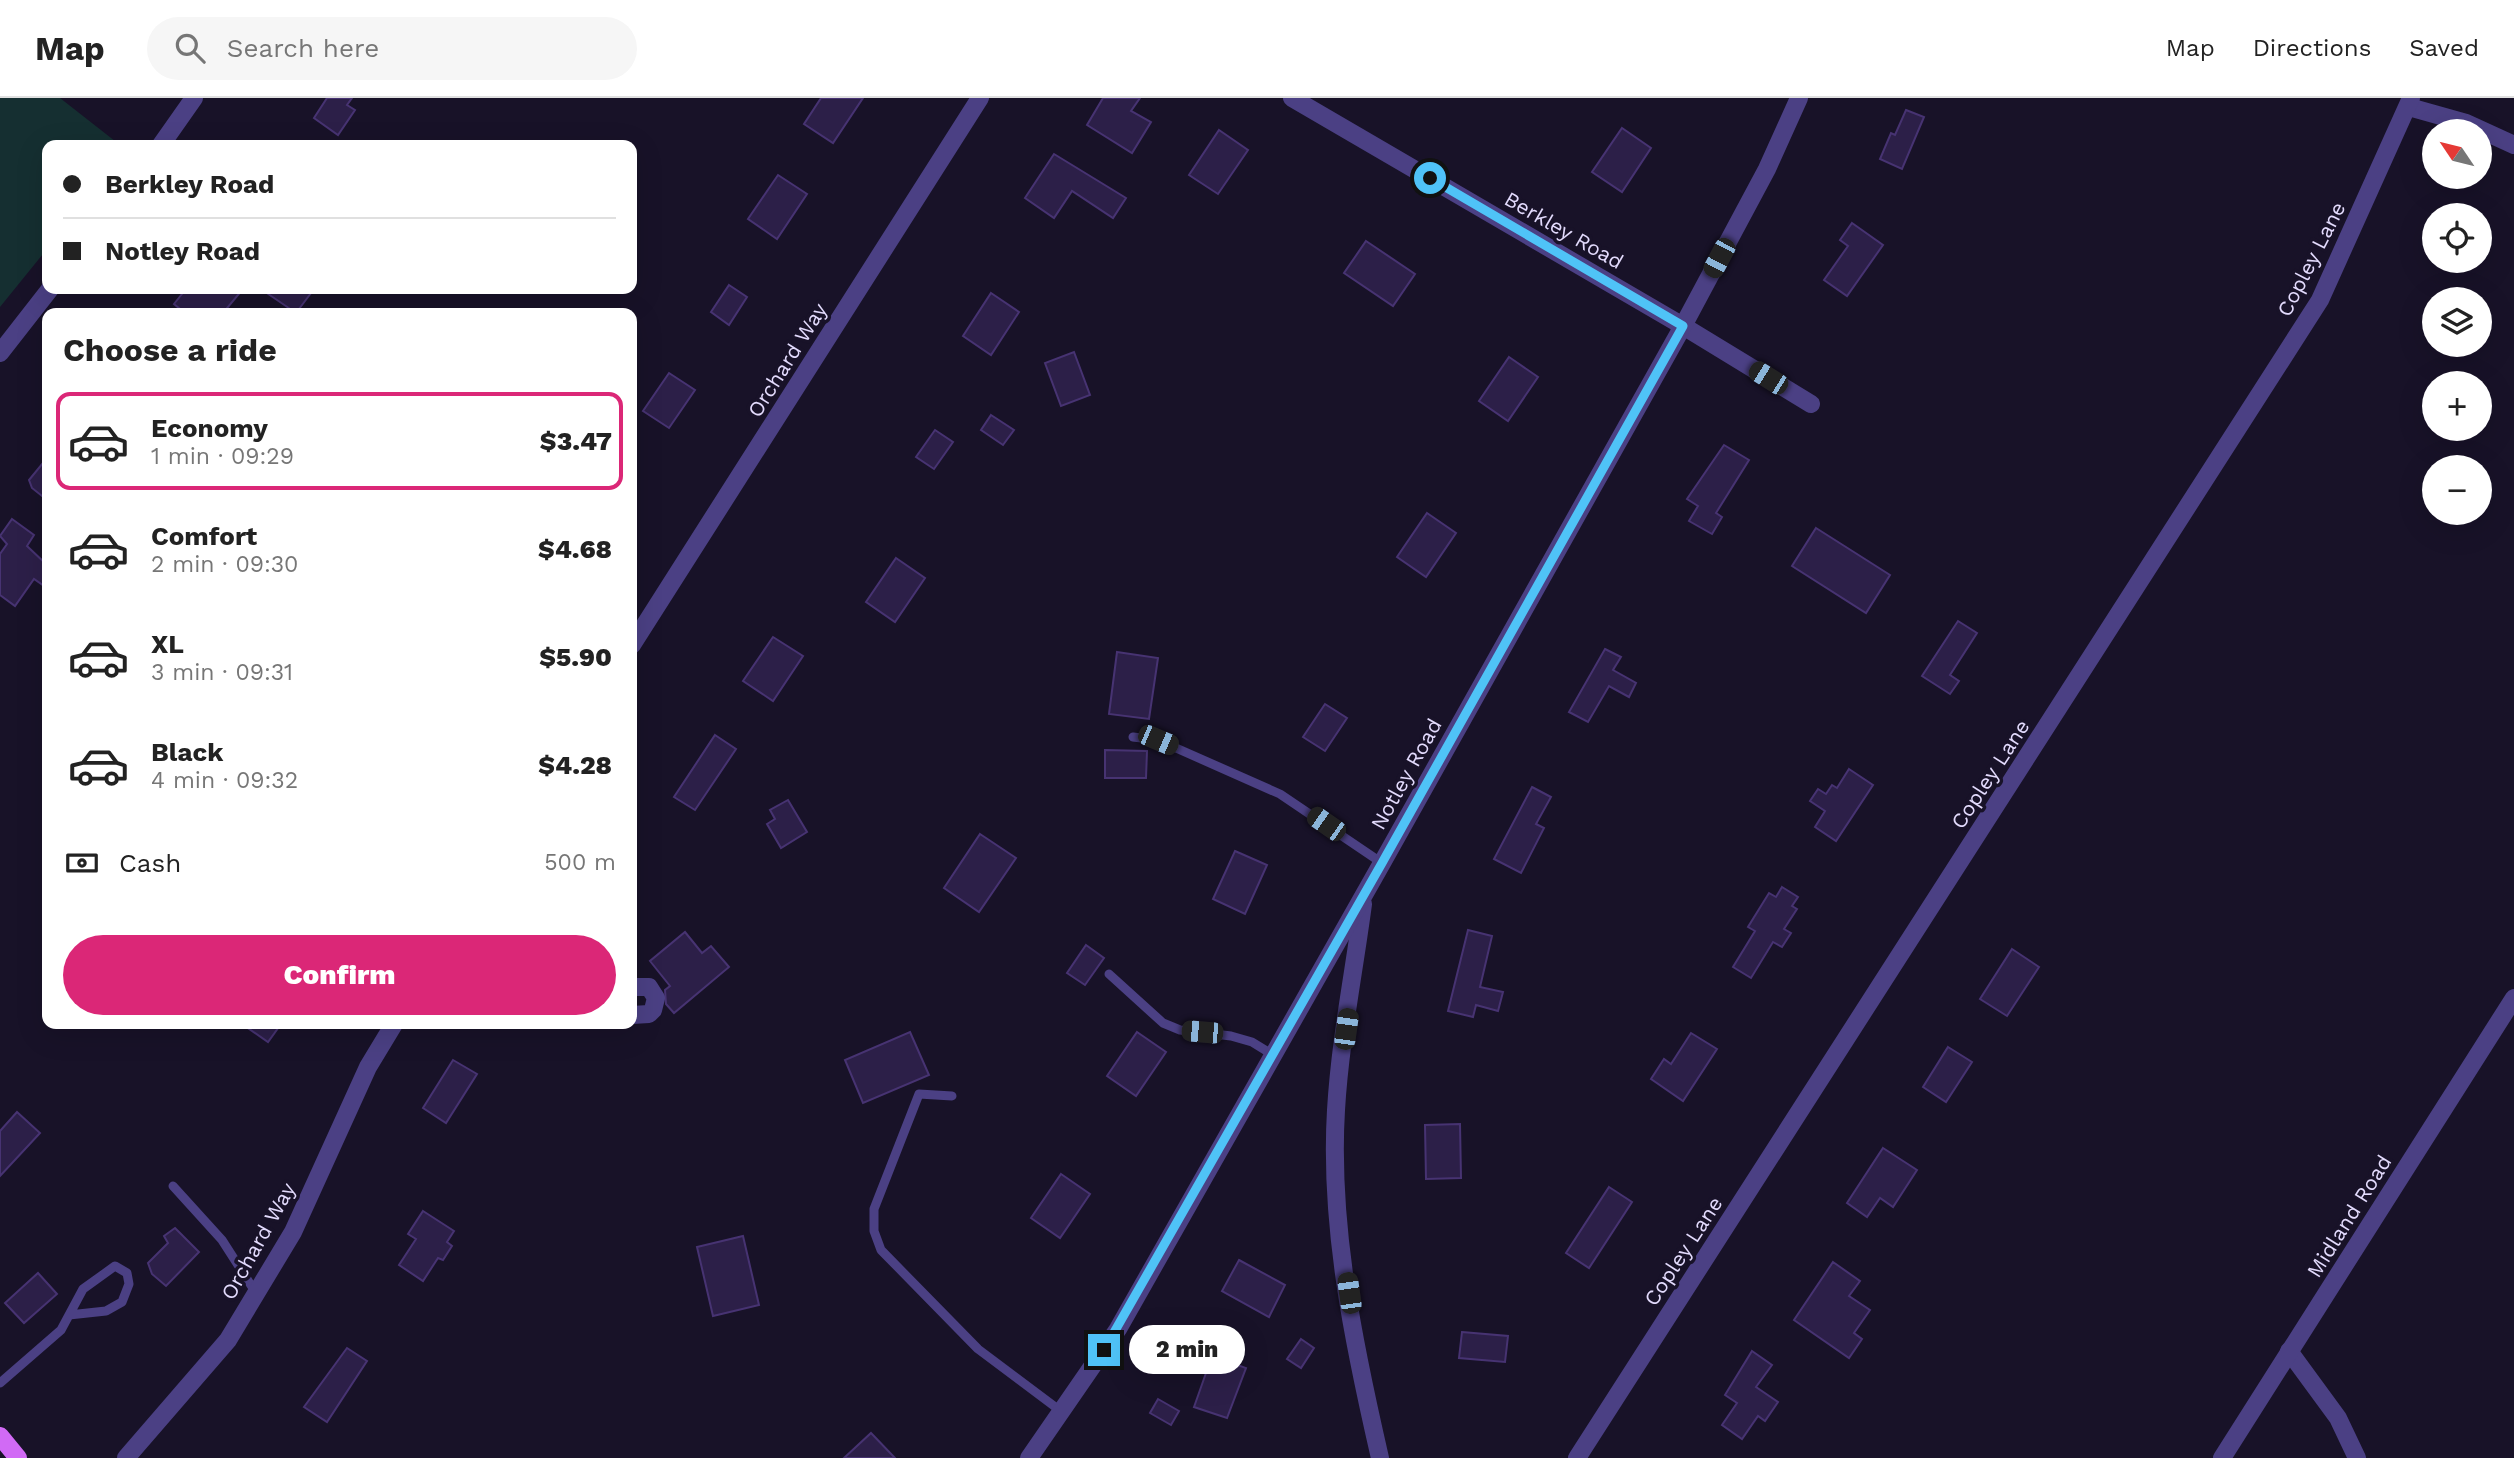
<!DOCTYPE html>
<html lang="en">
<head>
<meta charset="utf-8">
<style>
  :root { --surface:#fff; --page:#f6f6f6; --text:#222; --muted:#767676; --line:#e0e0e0; --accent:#db2777 }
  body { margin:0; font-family:"Work Sans",sans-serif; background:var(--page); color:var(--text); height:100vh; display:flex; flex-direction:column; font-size:26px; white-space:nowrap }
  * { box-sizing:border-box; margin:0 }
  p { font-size:23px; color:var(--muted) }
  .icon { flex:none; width:38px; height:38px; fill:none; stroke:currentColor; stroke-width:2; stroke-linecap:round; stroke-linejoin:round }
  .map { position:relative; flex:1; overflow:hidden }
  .details { position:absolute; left:42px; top:210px; width:595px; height:721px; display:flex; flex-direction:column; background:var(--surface); border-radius:14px; box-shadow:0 7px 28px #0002 }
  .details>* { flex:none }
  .top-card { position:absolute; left:42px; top:42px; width:595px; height:154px; border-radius:14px; box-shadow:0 7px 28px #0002; display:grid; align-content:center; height:154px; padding:0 21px; background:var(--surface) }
  .needle { width:46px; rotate:305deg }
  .controls { position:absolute; left:2422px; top:21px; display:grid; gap:14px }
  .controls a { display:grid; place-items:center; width:70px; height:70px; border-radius:50%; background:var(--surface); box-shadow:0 7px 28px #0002; font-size:35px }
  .end { position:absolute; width:32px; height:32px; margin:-16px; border:9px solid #4fc3f7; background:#111; box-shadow:0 0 0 4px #111 }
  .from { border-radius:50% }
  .bubble { position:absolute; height:49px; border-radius:24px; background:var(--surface); box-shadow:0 7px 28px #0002; font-size:23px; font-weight:800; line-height:49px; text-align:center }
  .car { position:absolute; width:21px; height:42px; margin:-21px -10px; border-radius:9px; box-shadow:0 0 5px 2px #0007; background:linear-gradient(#222 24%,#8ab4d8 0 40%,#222 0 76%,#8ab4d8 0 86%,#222 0) }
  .top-card b { display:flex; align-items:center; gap:24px; height:66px; font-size:26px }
  .top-card b+b { border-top:2px solid var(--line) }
  .top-card i { width:18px; height:18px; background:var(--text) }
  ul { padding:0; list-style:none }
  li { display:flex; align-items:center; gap:21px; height:98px; margin:0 14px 10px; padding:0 7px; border:4px solid transparent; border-radius:14px }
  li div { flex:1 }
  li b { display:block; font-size:26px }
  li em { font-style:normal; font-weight:800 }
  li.selected { border-color:var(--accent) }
  li>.icon { width:63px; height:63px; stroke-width:1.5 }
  h2 { padding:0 21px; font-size:32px; line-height:84px }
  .pay { display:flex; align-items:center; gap:18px; height:77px; padding:0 21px; font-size:26px }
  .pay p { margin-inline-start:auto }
  .button { display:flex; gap:14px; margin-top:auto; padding:14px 21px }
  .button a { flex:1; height:80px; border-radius:42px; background:var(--accent); color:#fff; font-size:28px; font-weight:800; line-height:80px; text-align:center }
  header { display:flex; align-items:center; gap:42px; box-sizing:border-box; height:98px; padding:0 35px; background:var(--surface); border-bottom:2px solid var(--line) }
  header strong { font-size:33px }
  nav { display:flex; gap:38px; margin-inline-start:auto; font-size:24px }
  .search { width:490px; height:63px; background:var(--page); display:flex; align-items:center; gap:18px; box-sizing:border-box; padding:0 24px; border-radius:38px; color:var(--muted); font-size:26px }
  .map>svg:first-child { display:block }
  .green { fill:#152f31 }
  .building { fill:#2c1f48; stroke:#473372; stroke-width:2 }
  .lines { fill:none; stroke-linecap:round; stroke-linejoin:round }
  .lane { stroke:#4b4084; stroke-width:9 }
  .street { stroke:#4b4084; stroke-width:18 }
  .primary { stroke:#d16af5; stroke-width:18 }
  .route { stroke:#4fc3f7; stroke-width:9 }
  .labels { text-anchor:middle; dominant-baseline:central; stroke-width:7; stroke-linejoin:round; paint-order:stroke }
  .street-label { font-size:21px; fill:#e3dbfd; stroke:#181228 }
</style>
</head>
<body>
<header>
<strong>Map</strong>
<div class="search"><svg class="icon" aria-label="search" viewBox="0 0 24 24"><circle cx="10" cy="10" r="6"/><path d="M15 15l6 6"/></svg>Search here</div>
<nav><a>Map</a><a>Directions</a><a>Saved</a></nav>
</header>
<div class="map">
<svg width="2514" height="1360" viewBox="0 0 2514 1360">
  <rect width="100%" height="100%" fill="#181228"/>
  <polygon class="green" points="0,0 60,0 120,47 47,47 47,151 0,209"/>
  <g class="building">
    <polygon points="327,0 352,0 347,7 355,12 338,37 314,20"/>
    <polygon points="821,0 863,0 833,45 804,26"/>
    <polygon points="1103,0 1140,0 1131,13 1151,24 1132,55 1087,27"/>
    <polygon points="1906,12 1924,19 1902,71 1880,61 1891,35 1895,37"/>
    <polygon points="1622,30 1651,50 1622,94 1592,74"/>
    <polygon points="1219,32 1248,52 1218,96 1189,77"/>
    <polygon points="1054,56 1126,100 1113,120 1072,93 1054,120 1025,100"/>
    <polygon points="778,77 807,96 777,141 748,121"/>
    <polygon points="1852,125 1883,147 1847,198 1824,182 1848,148 1840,142"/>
    <polygon points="1366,143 1415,176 1393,208 1344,175"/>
    <polygon points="729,187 747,199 729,227 711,214"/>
    <polygon points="186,191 243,191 223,215 185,215 174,206"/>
    <polygon points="261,191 314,191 296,215"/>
    <polygon points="991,195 1019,214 991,257 963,238"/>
    <polygon points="1074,254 1090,297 1061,308 1045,265"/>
    <polygon points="1509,259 1538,279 1508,323 1479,303"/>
    <polygon points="669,275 695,292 669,330 643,313"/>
    <polygon points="991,317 1014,332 1003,347 981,332"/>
    <polygon points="935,332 953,344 934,371 916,359"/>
    <polygon points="1724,347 1749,362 1716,415 1722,419 1712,436 1689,423 1698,408 1687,401"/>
    <polygon points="47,360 47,402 32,390 29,382"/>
    <polygon points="1427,415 1456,435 1426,479 1397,459"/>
    <polygon points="12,421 34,437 27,448 47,467 47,490 34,481 15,508 0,497 0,456 7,446 0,438"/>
    <polygon points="1816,430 1890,477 1866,515 1792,468"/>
    <polygon points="896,460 925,480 895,524 866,504"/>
    <polygon points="1958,523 1977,535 1950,577 1959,583 1950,596 1922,578"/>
    <polygon points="773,539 803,558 773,603 743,583"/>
    <polygon points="1605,551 1621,559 1613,572 1636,585 1629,599 1609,588 1588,624 1569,614"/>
    <polygon points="1117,554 1158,560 1149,621 1109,616"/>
    <polygon points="1325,606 1347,620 1325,653 1303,639"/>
    <polygon points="715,637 736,651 695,712 674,699"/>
    <polygon points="1105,652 1147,653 1146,680 1105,680"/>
    <polygon points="1849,671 1873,687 1836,743 1815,729 1825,713 1810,703 1818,691 1826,696 1832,687 1837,690"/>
    <polygon points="1532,689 1551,699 1536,726 1544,730 1521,775 1494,761"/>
    <polygon points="788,702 807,734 781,750 767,726 775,721 770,712"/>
    <polygon points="980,736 1016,760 979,814 944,790"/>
    <polygon points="1235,753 1267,767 1245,816 1213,801"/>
    <polygon points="1782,789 1798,799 1792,808 1797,811 1784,831 1791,835 1782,849 1773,844 1751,880 1733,869 1755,833 1748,829 1769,795 1776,799"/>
    <polygon points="1468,832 1492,838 1480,889 1503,894 1498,913 1476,907 1473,919 1448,913"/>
    <polygon points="685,834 702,855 711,848 729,869 674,915 666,906 665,892 670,888 650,863"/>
    <polygon points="1086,847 1104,860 1085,887 1067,875"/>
    <polygon points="2012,851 2039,869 2007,918 1980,901"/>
    <polygon points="242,926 281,926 268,944"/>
    <polygon points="910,934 929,977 863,1005 845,962"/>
    <polygon points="1137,934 1166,954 1136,998 1107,978"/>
    <polygon points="1691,935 1717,951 1683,1003 1651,981 1664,961 1671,966"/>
    <polygon points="1948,949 1972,964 1946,1004 1923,989"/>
    <polygon points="453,962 477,976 446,1025 423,1010"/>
    <polygon points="17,1014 40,1035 0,1078 0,1033"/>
    <polygon points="1460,1026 1461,1080 1426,1081 1425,1027"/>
    <polygon points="1883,1050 1917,1072 1893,1109 1880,1100 1867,1119 1847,1105"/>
    <polygon points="1061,1076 1090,1096 1060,1140 1031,1120"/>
    <polygon points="1609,1089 1632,1104 1589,1170 1566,1155"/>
    <polygon points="423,1113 454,1133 447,1144 452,1148 443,1162 438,1160 423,1183 399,1167 416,1141 408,1136"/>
    <polygon points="175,1130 199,1154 166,1188 152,1176 148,1165 168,1145 164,1138"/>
    <polygon points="743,1138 759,1207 713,1218 697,1149"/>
    <polygon points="1239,1162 1285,1187 1269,1219 1222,1193"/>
    <polygon points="1833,1164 1860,1183 1849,1198 1870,1212 1854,1235 1862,1241 1849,1260 1794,1222"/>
    <polygon points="38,1175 57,1196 24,1225 5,1205"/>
    <polygon points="1462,1234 1508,1238 1505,1264 1459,1260"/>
    <polygon points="1301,1241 1314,1250 1301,1270 1287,1261"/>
    <polygon points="347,1250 367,1263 327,1324 304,1309"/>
    <polygon points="1752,1253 1772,1267 1756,1289 1778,1304 1765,1323 1758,1318 1742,1341 1722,1327 1737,1305 1725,1297"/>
    <polygon points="1212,1258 1246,1270 1227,1320 1194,1309"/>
    <polygon points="1158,1301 1179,1313 1171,1327 1150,1315"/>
    <polygon points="871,1335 895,1360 844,1360"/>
  </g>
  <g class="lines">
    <g class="lane">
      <polyline points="1133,639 1158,642 1280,696 1382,765"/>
      <polyline points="1109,876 1163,925 1180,932 1231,938 1252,944 1273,957"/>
      <polyline points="952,998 919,996 874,1111 874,1133 881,1152 978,1251 1062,1314"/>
      <polyline points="173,1088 222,1142 256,1195"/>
      <polyline points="0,1285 61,1232 83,1191 115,1168 127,1175 129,1186 122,1204 106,1213 69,1217"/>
    </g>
    <g class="street">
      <polyline points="1292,0 1683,228 1811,306"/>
      <polyline points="2409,9 2466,25 2514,47"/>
      <polyline points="161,47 194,0"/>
      <polyline points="0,255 50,191"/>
      <polyline points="632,547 980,0"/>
      <path d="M1363 806C1354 874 1340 943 1336 1012 1329 1128 1354 1247 1380 1360"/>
      <polyline points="632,889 649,889 656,900 653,912 649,916 632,917"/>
      <polyline points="2289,1253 2338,1320 2357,1360"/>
      <polyline points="126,1360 228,1242 293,1134 368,969 394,926"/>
      <polyline points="1029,1360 1118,1231 1382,765 1683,228 1767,71 1799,0"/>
      <polyline points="1577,1360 2320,202 2411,0"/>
      <polyline points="2222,1360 2514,900"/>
    </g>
    <polyline class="primary" points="0,1338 18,1360"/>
  </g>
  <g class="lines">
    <polyline class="route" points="1104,1252 1382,765 1683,228 1430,80"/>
  </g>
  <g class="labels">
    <g class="street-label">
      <text transform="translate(1564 132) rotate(30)">Berkley Road</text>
      <text transform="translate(2311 161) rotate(-63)">Copley Lane</text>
      <text transform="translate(787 262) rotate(-58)">Orchard Way</text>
      <text transform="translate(1406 676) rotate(-61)">Notley Road</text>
      <text transform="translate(1990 676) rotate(-57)">Copley Lane</text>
      <text transform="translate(2349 1118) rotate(-58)">Midland Road</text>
      <text transform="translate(258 1143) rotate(-61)">Orchard Way</text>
      <text transform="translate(1683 1153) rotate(-57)">Copley Lane</text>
    </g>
  </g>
</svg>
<div class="controls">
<a><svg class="needle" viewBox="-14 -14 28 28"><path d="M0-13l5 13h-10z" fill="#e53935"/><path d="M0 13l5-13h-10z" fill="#767676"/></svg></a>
<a><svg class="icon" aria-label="locate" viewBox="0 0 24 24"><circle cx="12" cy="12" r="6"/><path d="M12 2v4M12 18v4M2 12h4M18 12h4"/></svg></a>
<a><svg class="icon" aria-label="layers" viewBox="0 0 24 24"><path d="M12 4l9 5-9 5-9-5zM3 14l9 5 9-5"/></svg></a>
<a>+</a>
<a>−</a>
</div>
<i class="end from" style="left:1430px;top:80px"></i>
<i class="end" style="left:1104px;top:1252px"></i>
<div class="bubble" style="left:1129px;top:1227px;width:116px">2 min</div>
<i class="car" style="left:1719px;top:160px;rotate:208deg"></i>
<i class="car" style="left:1768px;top:280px;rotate:302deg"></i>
<i class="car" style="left:1158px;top:642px;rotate:113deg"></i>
<i class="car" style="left:1326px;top:726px;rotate:305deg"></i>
<i class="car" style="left:1346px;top:931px;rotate:8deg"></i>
<i class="car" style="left:1202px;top:934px;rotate:275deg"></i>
<i class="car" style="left:1349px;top:1195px;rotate:352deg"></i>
<div class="top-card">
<b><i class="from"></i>Berkley Road</b>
<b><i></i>Notley Road</b>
</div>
<section class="details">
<h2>Choose a ride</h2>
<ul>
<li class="selected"><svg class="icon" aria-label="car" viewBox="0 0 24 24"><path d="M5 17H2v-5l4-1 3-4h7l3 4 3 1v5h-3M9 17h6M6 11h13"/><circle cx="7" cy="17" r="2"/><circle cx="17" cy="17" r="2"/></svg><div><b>Economy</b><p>1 min · 09:29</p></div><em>$3.47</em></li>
<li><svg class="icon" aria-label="car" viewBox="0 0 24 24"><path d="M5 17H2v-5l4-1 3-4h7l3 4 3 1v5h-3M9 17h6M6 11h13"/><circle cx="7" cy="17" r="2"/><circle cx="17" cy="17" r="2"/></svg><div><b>Comfort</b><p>2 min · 09:30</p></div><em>$4.68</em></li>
<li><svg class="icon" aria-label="car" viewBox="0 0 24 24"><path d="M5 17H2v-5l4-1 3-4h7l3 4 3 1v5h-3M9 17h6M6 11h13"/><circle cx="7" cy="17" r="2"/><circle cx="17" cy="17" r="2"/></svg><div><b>XL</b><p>3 min · 09:31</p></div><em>$5.90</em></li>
<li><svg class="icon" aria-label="car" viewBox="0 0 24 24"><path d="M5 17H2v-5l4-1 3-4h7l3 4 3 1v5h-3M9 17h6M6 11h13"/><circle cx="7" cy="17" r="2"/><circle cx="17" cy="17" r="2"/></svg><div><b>Black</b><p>4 min · 09:32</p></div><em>$4.28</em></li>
</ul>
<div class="pay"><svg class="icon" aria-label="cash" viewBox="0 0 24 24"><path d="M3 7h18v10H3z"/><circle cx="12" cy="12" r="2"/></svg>Cash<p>500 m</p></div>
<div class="button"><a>Confirm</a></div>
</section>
</div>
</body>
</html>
